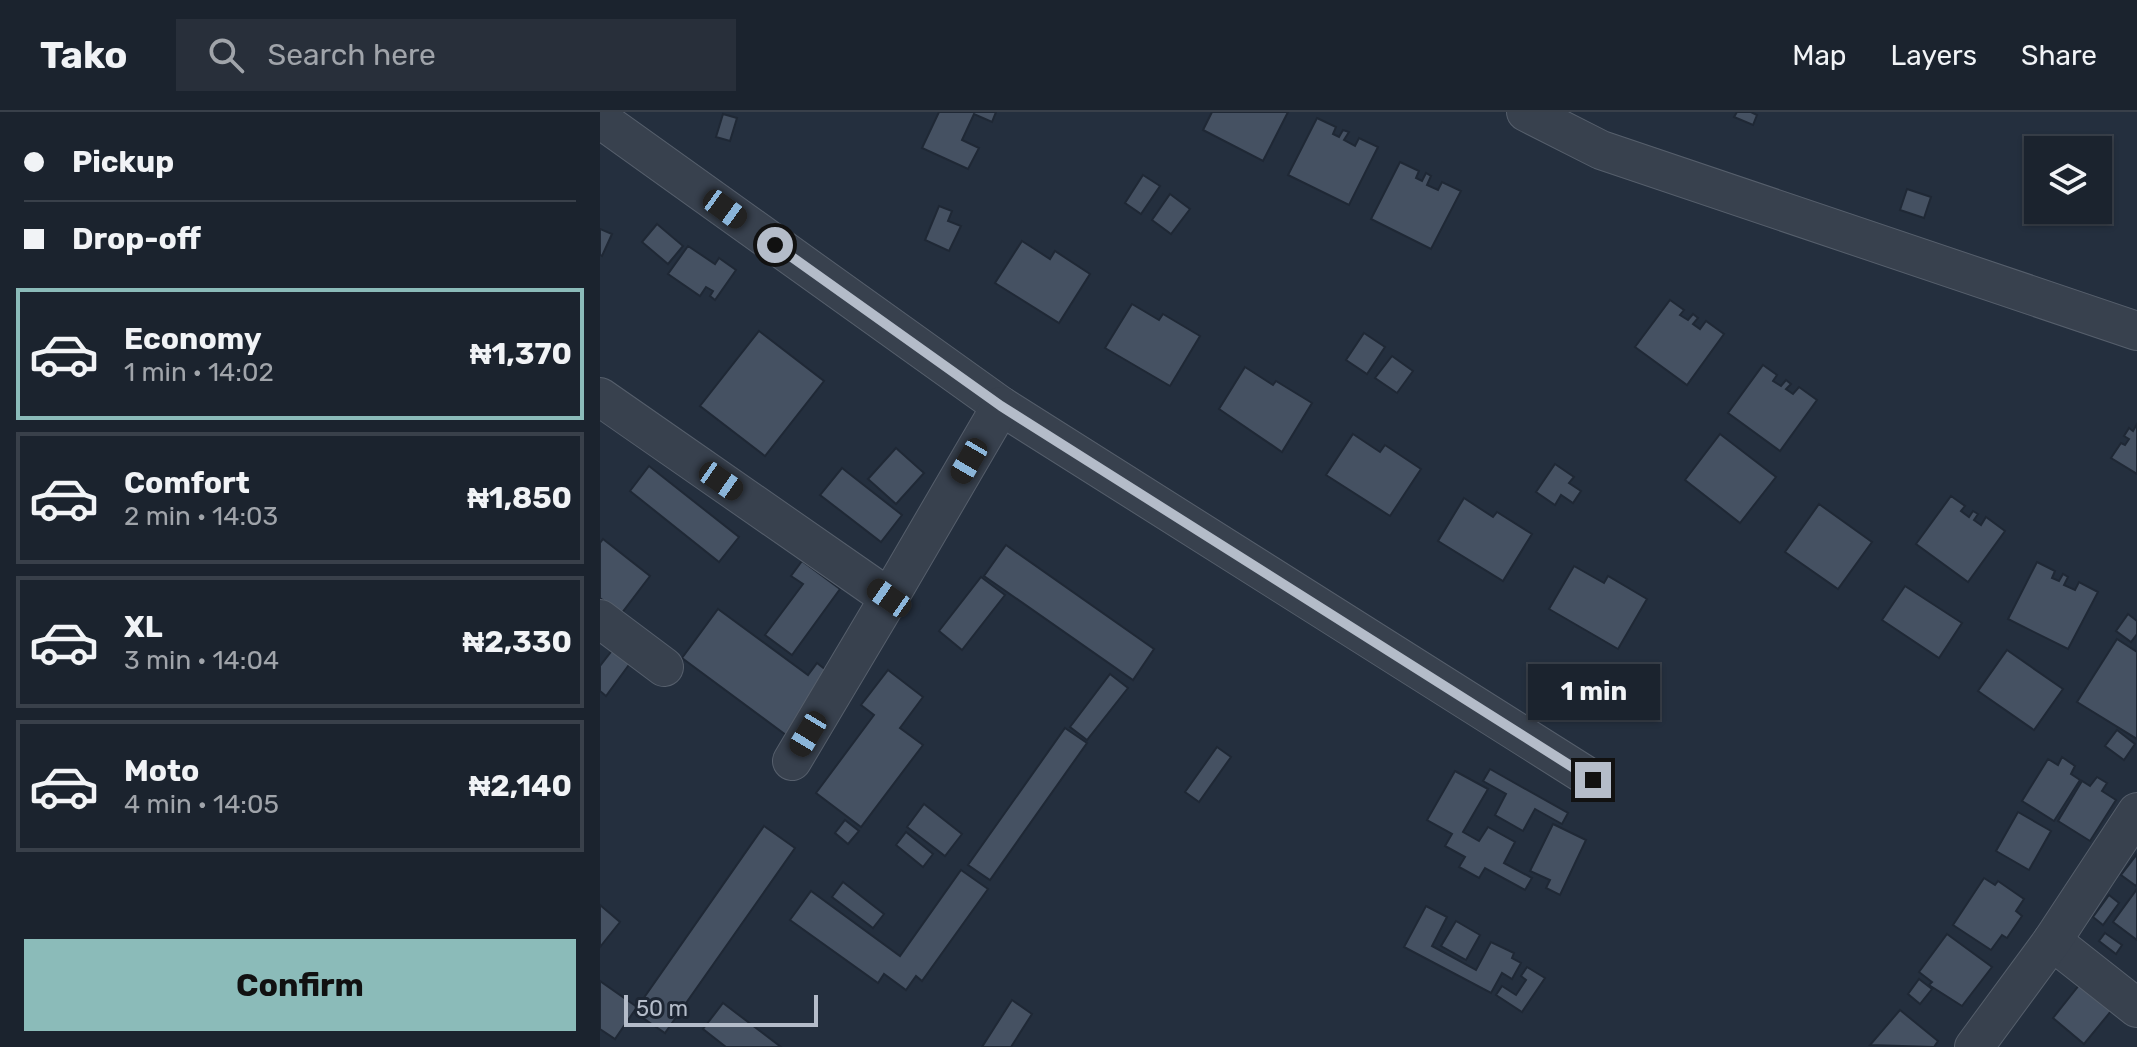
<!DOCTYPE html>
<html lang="en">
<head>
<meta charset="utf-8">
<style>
  :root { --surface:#1b232e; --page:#282f3a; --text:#f1f3f6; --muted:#a0a4aa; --line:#39404a; --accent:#8bbbb9 }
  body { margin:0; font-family:Rubik,sans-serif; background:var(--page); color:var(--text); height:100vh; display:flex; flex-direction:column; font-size:30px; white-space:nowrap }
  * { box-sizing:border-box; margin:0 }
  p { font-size:26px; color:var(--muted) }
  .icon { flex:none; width:44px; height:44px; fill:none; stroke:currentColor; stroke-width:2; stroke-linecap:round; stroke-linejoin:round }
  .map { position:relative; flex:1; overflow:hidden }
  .panel { display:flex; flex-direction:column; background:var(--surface); width:600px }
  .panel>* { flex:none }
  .hud { display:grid; align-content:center; height:176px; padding:0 24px; background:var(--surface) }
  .fabs { position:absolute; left:1424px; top:24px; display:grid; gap:16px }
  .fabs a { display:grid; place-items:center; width:88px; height:88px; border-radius:0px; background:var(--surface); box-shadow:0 2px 6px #0004,0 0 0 2px var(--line); font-size:40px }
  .scale { position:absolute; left:24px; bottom:20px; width:194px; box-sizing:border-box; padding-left:8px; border:4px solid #b4bcc9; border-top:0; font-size:22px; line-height:28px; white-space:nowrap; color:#b4bcc9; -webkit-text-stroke:6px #1d2633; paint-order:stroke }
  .end { position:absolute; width:36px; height:36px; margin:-18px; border:10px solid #b4bcc9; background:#111; box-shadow:0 0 0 4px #111 }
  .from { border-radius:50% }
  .bubble { position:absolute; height:56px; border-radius:0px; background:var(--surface); box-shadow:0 2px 6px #0004,0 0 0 2px var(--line); font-size:26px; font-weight:700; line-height:56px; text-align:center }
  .car { position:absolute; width:24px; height:48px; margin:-24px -12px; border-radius:10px; box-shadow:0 0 6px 2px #0007; background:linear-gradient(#222 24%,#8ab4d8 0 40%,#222 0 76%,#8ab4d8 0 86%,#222 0) }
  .hud b { display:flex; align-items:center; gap:28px; height:76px; font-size:30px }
  .hud b+b { border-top:2px solid var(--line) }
  .hud i { width:20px; height:20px; background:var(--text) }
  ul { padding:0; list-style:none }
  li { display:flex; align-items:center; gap:24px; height:132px; margin:0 16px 12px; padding:0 8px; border:4px solid var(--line); border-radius:0px }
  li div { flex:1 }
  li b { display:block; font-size:30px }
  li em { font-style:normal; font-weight:700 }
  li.current { border-color:var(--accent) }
  li>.icon { width:72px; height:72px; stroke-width:1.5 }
  .cta { display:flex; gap:16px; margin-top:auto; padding:16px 24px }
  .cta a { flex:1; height:92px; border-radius:0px; background:var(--accent); color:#111; font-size:32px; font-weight:700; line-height:92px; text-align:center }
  header { display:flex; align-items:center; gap:48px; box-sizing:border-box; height:112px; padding:0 40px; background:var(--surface); border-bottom:2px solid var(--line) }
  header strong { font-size:38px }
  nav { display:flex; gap:44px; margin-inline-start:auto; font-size:28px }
  .search { width:560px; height:72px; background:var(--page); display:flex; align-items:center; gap:20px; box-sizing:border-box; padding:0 28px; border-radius:0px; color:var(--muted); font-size:30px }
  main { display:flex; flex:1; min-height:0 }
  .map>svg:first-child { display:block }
  .building { fill:#455162; stroke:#1f2835; stroke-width:2 }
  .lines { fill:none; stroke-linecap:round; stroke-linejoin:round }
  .minor-casing { stroke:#565f6c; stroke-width:40 }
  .minor { stroke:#38414e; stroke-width:38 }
  .route { stroke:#b4bcc9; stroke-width:10 }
</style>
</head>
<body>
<header>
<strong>Tako</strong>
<div class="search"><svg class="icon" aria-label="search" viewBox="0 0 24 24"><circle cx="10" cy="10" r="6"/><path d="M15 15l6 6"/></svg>Search here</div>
<nav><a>Map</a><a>Layers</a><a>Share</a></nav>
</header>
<main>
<section class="panel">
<div class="hud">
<b><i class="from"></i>Pickup</b>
<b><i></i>Drop-off</b>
</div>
<ul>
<li class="current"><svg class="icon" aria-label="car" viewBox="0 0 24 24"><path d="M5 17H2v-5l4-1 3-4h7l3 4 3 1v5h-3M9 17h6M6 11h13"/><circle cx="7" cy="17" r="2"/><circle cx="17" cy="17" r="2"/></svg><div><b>Economy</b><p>1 min · 14:02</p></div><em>₦1,370</em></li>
<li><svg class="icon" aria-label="car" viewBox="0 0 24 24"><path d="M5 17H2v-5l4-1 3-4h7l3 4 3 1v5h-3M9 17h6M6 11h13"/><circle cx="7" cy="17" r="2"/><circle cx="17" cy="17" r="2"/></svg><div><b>Comfort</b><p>2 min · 14:03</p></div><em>₦1,850</em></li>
<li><svg class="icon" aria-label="car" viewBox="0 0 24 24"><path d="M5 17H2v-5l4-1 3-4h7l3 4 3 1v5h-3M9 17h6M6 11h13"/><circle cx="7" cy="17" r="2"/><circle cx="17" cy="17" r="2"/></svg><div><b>XL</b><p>3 min · 14:04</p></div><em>₦2,330</em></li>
<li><svg class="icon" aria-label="car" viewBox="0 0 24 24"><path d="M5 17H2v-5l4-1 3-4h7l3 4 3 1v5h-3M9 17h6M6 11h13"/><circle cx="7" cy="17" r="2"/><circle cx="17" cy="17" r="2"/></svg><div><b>Moto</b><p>4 min · 14:05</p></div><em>₦2,140</em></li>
</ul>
<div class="cta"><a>Confirm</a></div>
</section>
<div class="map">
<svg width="1537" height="935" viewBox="0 0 1537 935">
  <rect width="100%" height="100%" fill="#242f3e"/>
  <g class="building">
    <polygon points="339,0 396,0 392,10 374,2 362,28 379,36 368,57 322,36"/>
    <polygon points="612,0 688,0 663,49 603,18"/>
    <polygon points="1137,0 1151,0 1157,3 1153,13 1134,5"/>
    <polygon points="123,2 137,6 130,29 116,25"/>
    <polygon points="717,6 736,15 733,22 739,25 743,18 749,20 744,28 755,34 759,26 778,35 749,93 688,63"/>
    <polygon points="800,50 819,59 816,66 822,69 826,61 831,64 827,73 838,78 842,70 861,79 831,137 771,107"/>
    <polygon points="543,63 560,74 541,102 525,91"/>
    <polygon points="1307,77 1331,85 1324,106 1300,98"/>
    <polygon points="570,82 590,97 571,122 552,108"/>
    <polygon points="339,94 352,99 348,109 361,114 349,139 325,128"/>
    <polygon points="57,112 83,134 68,152 42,130"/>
    <polygon points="0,117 12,122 2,144 0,143"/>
    <polygon points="422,129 450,147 455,139 490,162 459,211 395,171"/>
    <polygon points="88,134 115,152 119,146 136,158 115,188 110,184 113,179 106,175 100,184 68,162"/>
    <polygon points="1070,188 1084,198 1080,203 1088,208 1093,202 1098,206 1093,212 1100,217 1106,209 1124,222 1087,273 1035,235"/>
    <polygon points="532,192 559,208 563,202 600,224 570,274 505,236"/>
    <polygon points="159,219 224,269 165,344 100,294"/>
    <polygon points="764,221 785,235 767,262 746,248"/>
    <polygon points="792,244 813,259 797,281 775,266"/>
    <polygon points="1163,253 1177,263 1173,269 1181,274 1186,268 1191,272 1186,277 1193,282 1199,275 1217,288 1180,339 1128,301"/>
    <polygon points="645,255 673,273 676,269 712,291 682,340 619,297"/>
    <polygon points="1537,312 1537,362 1511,346 1521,331 1525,333 1529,327 1524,324 1529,316 1533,319"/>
    <polygon points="753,322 780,340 785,333 821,357 790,404 726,363"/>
    <polygon points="1120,322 1176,365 1140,411 1085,368"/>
    <polygon points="296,336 324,361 296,392 268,367"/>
    <polygon points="955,352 974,365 969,371 981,379 973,391 961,383 955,393 936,380"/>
    <polygon points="49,354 139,425 119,450 30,379"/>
    <polygon points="242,356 302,403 281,430 220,383"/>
    <polygon points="1351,384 1365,394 1361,399 1369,405 1373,399 1378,402 1374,408 1381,413 1386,405 1405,419 1368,470 1316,432"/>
    <polygon points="864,386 893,405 897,400 932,422 903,469 838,429"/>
    <polygon points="1219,392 1272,430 1238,477 1185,440"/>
    <polygon points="3,427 50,464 21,502 0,486 0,431"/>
    <polygon points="406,433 554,537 533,568 384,464"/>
    <polygon points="202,449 240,477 192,543 165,523 203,472 191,464"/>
    <polygon points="1437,450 1455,459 1452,466 1459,469 1463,462 1468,465 1464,473 1475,478 1479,470 1498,480 1468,537 1408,507"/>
    <polygon points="974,454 1004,471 1008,464 1047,487 1018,537 949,497"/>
    <polygon points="381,465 405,483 362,538 339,519"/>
    <polygon points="1305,474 1362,511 1339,546 1282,508"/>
    <polygon points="118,497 208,563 217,551 231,562 186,623 82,546"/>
    <polygon points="1528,502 1537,509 1537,522 1531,530 1516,519"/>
    <polygon points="1517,527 1537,540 1537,627 1477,590"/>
    <polygon points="14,536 31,550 6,584 0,579 0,554"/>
    <polygon points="1407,538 1463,577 1434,618 1378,579"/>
    <polygon points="288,558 323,585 300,616 323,633 261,715 216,681 274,603 261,593"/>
    <polygon points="510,562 528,576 487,628 470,615"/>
    <polygon points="465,616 487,631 390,768 368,753"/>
    <polygon points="1517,618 1535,632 1524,648 1505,634"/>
    <polygon points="617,635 631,645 599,690 585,680"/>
    <polygon points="1462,645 1475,654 1471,662 1480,668 1454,709 1422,689 1448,647 1458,653"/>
    <polygon points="890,657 968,701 962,712 935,697 923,719 895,703 906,682 883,669"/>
    <polygon points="855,659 888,677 863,720 879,729 888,715 915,730 904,751 932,766 925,778 885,756 879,766 859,755 865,745 845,734 852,722 827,708"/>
    <polygon points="1497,665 1507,671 1502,679 1516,688 1490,729 1458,709 1482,669 1490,674"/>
    <polygon points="324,692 362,722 345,744 307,715"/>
    <polygon points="1418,700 1451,719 1429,758 1396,739"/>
    <polygon points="245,708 259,719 248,732 235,721"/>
    <polygon points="953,712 986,728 960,783 946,776 950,768 930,759"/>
    <polygon points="164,714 195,736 65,921 34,900"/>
    <polygon points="306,720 333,742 323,755 296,733"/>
    <polygon points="1537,742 1537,772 1536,774 1521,763"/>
    <polygon points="361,758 388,777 322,869 316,864 306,878 284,862 278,871 190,808 211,779 300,844"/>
    <polygon points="1384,766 1395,773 1398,769 1424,787 1416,799 1422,804 1407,826 1402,823 1391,838 1353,813"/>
    <polygon points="243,770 284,802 273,816 232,785"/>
    <polygon points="1537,777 1537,828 1513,810"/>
    <polygon points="1509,783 1519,791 1503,813 1493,805"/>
    <polygon points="0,793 20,810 0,835"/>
    <polygon points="826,794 847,805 832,834 876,858 891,830 914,841 912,846 921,851 912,867 902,861 891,881 804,835"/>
    <polygon points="856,809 880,823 866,848 841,834"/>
    <polygon points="1505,821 1522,833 1516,842 1499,829"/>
    <polygon points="1347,822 1392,855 1362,894 1329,873 1332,870 1319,860"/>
    <polygon points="927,855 945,866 922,900 896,883 902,874 916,883 926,868 921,864"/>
    <polygon points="1319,867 1332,877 1320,892 1308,882"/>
    <polygon points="0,869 37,895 15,927 0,917"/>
    <polygon points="1480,872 1516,893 1484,932 1453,906"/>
    <polygon points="412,888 432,902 411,935 382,935"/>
    <polygon points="123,891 181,935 126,935 103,917"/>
    <polygon points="1300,898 1338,929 1334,935 1270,933"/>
  </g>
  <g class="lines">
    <g class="minor-casing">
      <g id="minor">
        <polyline points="926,0 1001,38 1537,219"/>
        <polyline points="0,7 401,294 993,668"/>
        <polyline points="0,285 289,486 401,294"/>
        <polyline points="0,507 64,555"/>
        <polyline points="192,649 289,486"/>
        <polyline points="1452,829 1537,896"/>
        <polyline points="1374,935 1452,829 1537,700"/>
      </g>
    </g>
    <use href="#minor" class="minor"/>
  </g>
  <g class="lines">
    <polyline class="route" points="175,133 401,294 993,668"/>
  </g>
</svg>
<div class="fabs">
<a><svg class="icon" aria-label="layers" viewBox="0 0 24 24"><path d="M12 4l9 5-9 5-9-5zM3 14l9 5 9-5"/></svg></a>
</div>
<div class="scale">50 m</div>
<i class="end from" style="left:175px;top:133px"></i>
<i class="end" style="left:993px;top:668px"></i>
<div class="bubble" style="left:928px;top:552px;width:132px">1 min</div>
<i class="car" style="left:125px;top:97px;rotate:126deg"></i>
<i class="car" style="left:369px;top:349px;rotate:210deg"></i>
<i class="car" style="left:121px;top:369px;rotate:125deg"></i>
<i class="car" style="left:289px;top:486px;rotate:305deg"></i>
<i class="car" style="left:208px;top:622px;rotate:211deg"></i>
</div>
</main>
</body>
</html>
